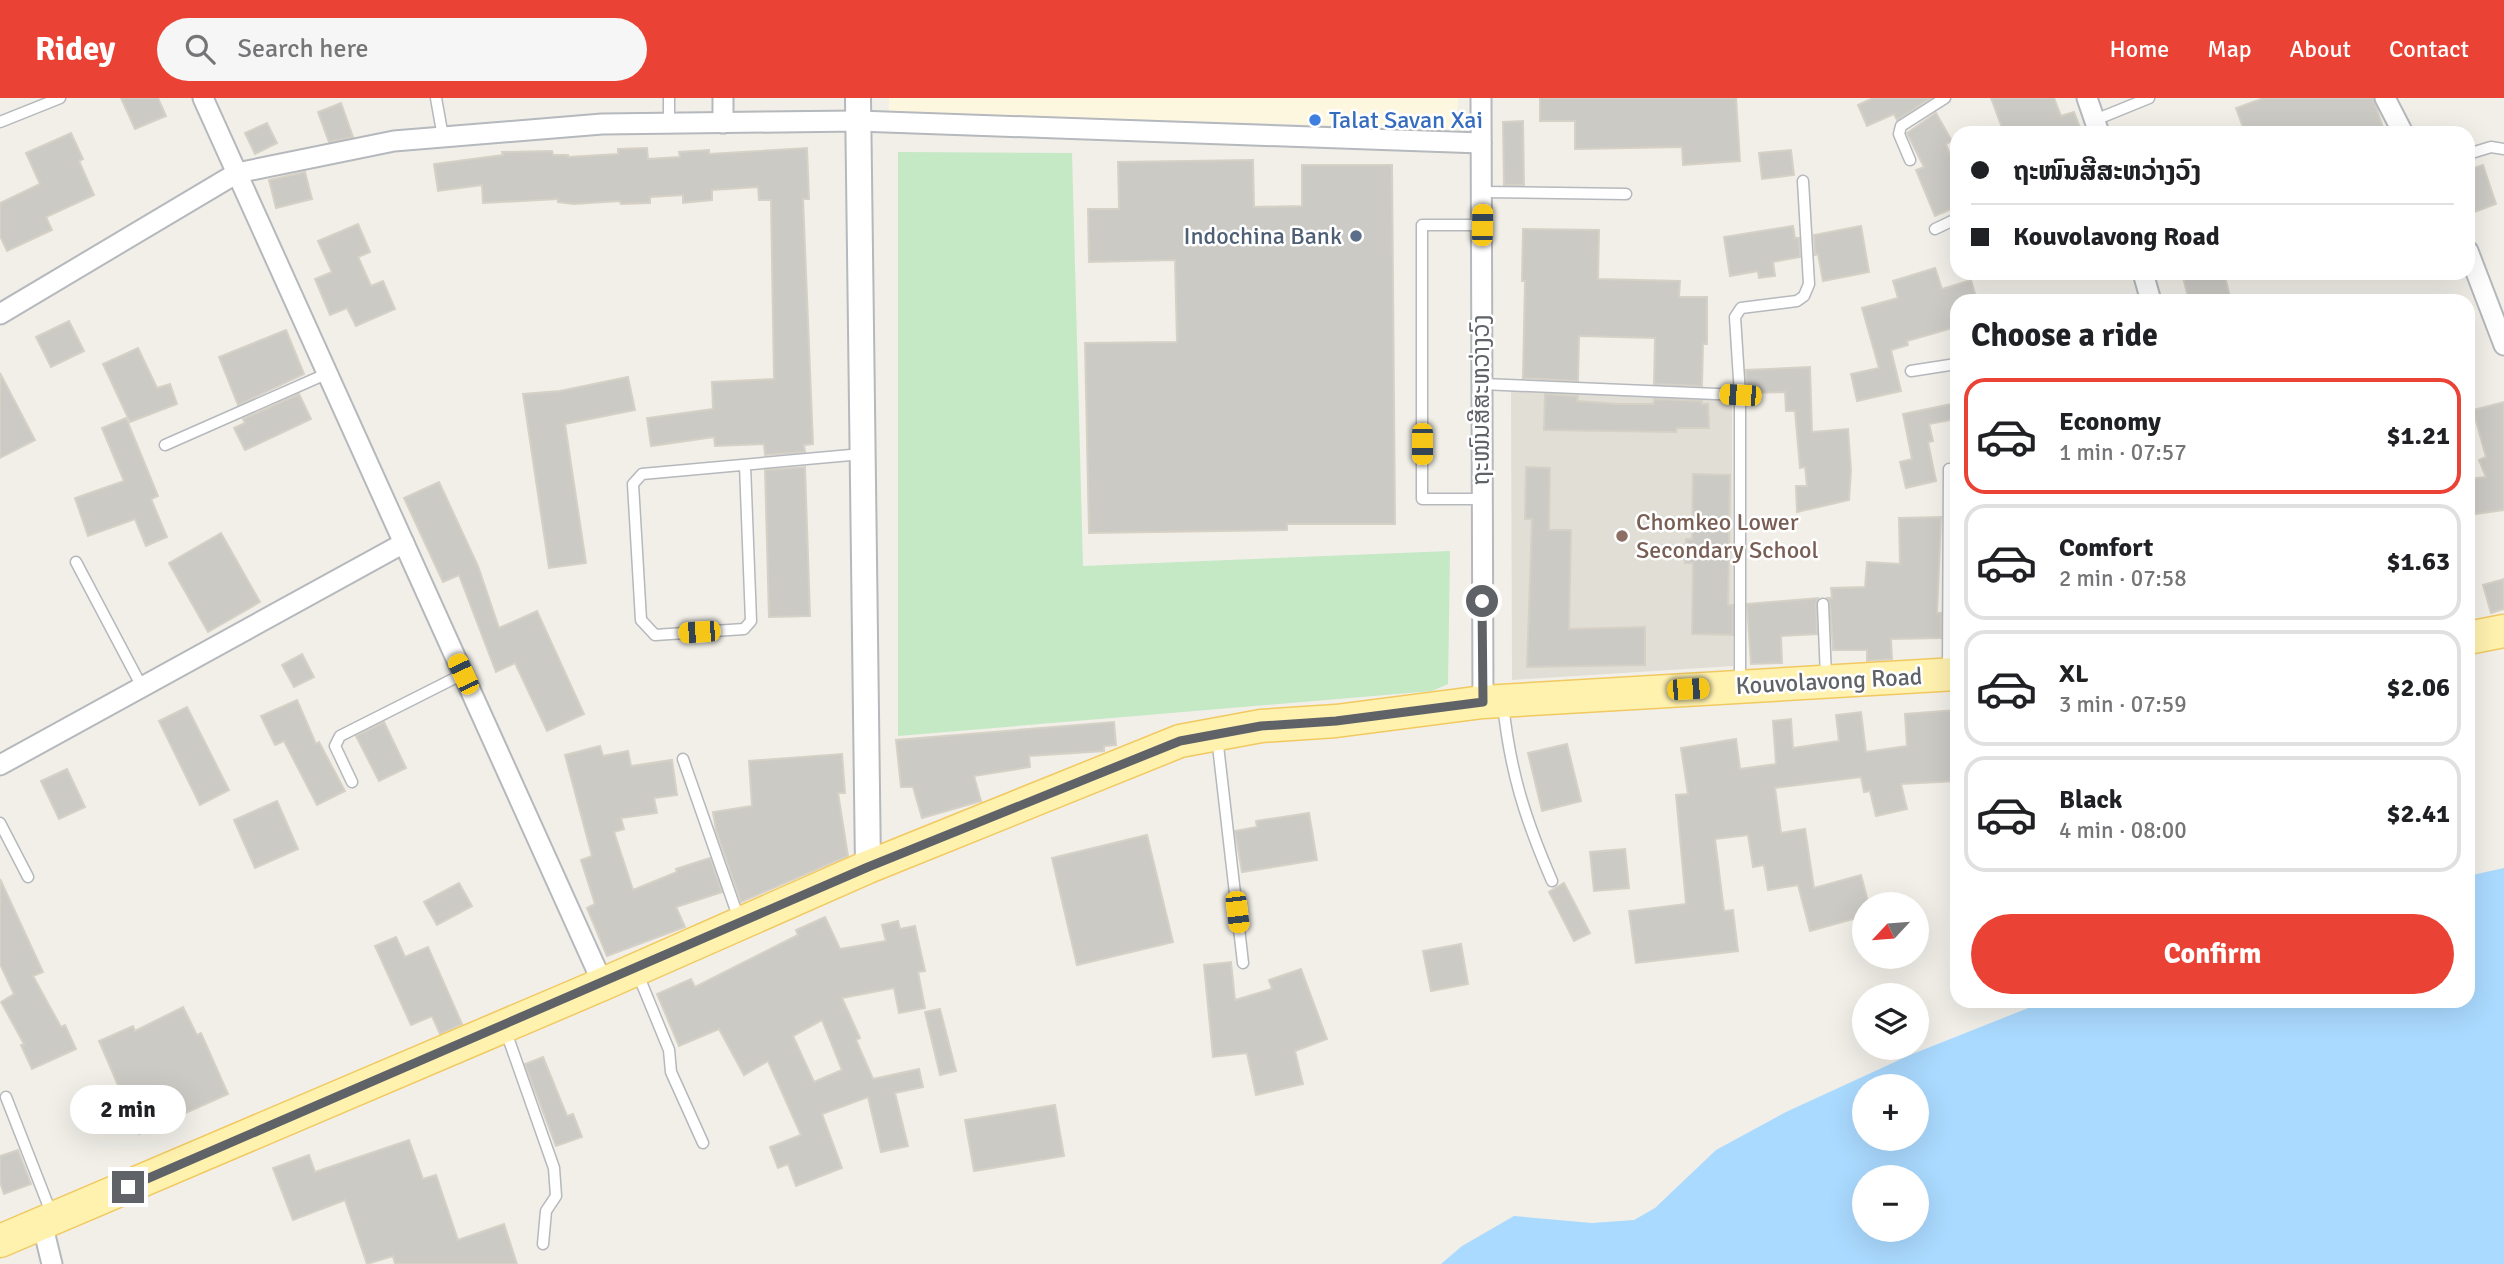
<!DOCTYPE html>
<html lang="en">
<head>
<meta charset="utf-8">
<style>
  :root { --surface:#fff; --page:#f6f6f6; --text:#202124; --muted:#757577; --line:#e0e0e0; --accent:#ea4335 }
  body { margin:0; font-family:Signika,"Noto Sans Lao",sans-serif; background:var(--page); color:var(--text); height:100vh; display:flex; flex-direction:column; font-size:26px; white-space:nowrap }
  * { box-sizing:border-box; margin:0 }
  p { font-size:23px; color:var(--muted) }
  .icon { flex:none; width:38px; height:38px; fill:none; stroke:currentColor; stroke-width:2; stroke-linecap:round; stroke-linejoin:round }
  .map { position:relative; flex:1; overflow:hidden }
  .side { position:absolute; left:1950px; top:196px; width:525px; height:714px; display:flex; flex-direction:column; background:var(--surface); border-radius:21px; box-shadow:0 7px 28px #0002 }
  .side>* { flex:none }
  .banner { position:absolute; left:1950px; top:28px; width:525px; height:154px; border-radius:21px; box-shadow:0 7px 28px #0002; display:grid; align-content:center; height:154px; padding:0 21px; background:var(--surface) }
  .needle { width:46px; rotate:244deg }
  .tools { position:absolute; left:1852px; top:794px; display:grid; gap:14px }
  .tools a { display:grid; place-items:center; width:77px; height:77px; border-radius:50%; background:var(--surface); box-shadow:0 7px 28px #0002; font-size:35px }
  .end { position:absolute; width:32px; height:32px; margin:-16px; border:9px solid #5f6368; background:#fff; box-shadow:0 0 0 4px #fff }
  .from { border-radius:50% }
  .bubble { position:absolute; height:49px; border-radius:24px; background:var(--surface); box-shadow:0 7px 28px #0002; font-size:23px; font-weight:700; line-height:49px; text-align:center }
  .car { position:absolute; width:21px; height:42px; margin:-21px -10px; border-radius:9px; box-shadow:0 0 5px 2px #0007; background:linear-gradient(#f5c518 24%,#345 0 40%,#f5c518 0 76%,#345 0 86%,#f5c518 0) }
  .banner b { display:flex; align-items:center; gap:24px; height:66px; font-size:26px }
  .banner b+b { border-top:2px solid var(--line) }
  .banner i { width:18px; height:18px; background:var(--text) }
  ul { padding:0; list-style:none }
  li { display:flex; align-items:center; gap:21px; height:116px; margin:0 14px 10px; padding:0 7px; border:4px solid var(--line); border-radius:21px }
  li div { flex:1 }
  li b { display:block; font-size:26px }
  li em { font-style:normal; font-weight:700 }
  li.on { border-color:var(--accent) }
  li>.icon { width:63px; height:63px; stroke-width:1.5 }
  h2 { padding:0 21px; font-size:32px; line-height:84px }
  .cta { display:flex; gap:14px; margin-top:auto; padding:14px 21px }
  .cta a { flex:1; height:80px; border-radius:42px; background:var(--accent); color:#fff; font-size:28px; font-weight:700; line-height:80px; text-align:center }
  header { display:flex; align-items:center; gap:42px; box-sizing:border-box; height:98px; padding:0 35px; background:var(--accent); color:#fff }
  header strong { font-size:33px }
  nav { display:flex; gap:38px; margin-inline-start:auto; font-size:24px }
  .search { width:490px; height:63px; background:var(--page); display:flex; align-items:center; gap:18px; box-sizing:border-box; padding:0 24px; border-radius:38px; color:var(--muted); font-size:26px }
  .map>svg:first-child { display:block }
  .commercial { fill:#fef7e0 }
  .education { fill:#e1ded6 }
  .green { fill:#c5e8c5 }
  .water { fill:#aadaff; fill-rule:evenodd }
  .building { fill:#cccac5; stroke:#d6d1c6; stroke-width:2; fill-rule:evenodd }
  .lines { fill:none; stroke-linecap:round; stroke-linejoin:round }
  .service-casing { stroke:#b5b8bc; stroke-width:13 }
  .minor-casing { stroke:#b5b8bc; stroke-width:23 }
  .tertiary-casing { stroke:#b5b8bc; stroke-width:28 }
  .primary-casing { stroke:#f2c960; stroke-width:35 }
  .service { stroke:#fff; stroke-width:10 }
  .minor { stroke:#fff; stroke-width:19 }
  .tertiary { stroke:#fff; stroke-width:24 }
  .primary { stroke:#fff2af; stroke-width:32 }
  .route { stroke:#5f6368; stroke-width:9 }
  .shop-dot { fill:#3f7fe0; stroke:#fff; stroke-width:2.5 }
  .service-dot { fill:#5c6f8a; stroke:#fff; stroke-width:2.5 }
  .education-dot { fill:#8d6e63; stroke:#fff; stroke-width:2.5 }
  .labels { text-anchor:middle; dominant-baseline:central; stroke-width:5; stroke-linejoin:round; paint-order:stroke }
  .shop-label { font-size:24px; fill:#366cbe; stroke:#fff; text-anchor:start }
  .service-label { font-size:24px; fill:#4e5e75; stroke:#fff; text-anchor:end }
  .street-label { font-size:24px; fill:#5f6368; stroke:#fff }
  .education-label { font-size:24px; fill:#785e54; stroke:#fff; text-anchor:start }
</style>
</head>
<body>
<header>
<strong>Ridey</strong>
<div class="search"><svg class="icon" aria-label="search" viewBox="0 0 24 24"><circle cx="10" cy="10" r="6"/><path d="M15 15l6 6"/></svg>Search here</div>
<nav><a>Home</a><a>Map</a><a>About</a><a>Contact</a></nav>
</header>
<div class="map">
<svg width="2504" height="1166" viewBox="0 0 2504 1166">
  <rect width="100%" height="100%" fill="#f1efe8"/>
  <polygon class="commercial" points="889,0 1458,0 1457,31 889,14"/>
  <polygon class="education" points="1511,292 1728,301 1732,304 1733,568 1512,582"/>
  <polygon class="green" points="898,54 1072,55 1083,468 1450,453 1448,586 1432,593 898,638"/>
  <path class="water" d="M2504 770V1166H1441L1462 1148 1514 1118 1592 1125 1634 1122 1655 1110 1716 1052 1786 1014 1910 957 2046 903H2468V778ZM1864 989H1916V1041H1864ZM1864 1080H1916V1132H1864Z"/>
  <g class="building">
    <polygon points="121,0 158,0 166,18 135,31"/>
    <polygon points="1540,0 1736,0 1740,63 1683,67 1682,49 1575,51 1575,23 1540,23"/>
    <polygon points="1873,0 1931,0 1897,22 1894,16 1867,28 1858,7"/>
    <polygon points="1991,0 2054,0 2061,18 2074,14 2082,35 2004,35"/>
    <polygon points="2264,0 2373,0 2385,35 2245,35 2236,10"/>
    <polygon points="341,5 353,39 329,44 318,14"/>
    <polygon points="1936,15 1952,43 1946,46 1956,72 1956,109 1935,118 1916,72 1924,69 1907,35"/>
    <polygon points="1523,23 1524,87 1504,87 1503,24"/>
    <polygon points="267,25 277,45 255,56 245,35"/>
    <polygon points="71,35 83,61 79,63 94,97 46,119 52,132 7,153 0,138 0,105 40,86 26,55"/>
    <polygon points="647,50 648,61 680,59 679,54 709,52 709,56 807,50 809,101 803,101 813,346 804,347 805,354 765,357 764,346 715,348 714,339 651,348 647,320 713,311 712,284 774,281 771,102 759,102 758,89 712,92 712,102 683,105 683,97 650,99 650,105 621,106 620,103 574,106 558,104 558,101 483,105 482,87 438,93 434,66 503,57 502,54 552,53 553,57 568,57 568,59 618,56 618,51"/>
    <polygon points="1791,52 1794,77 1762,81 1759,55"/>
    <polygon points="1253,62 1254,109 1302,108 1302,67 1392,67 1395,426 1287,426 1287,432 1089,435 1085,245 1177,244 1175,162 1089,164 1088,111 1119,111 1118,64"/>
    <polygon points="2483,67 2496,106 2472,115 2468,102 2468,72"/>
    <polygon points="305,74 312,101 276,110 269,82"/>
    <polygon points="358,126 370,154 358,159 371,188 383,183 395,211 356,228 347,210 330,217 315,181 332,174 318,143"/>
    <polygon points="1793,128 1795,140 1799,140 1800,159 1773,164 1775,178 1759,180 1758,173 1730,178 1724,139"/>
    <polygon points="1861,128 1869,174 1823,183 1818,156 1815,157 1814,137"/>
    <polygon points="1523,131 1599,132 1598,181 1680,183 1679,199 1707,199 1707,246 1703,246 1702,288 1654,286 1655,240 1579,238 1578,283 1523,280 1525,183 1522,183"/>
    <polygon points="1935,170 1942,191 1971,182 1977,203 1956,203 1956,229 1907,243 1908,247 1891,252 1901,293 1857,303 1851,276 1879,270 1862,210 1898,200 1893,183"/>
    <polygon points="2182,175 2224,175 2231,203 2189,203"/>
    <polygon points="69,223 84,253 51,269 36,239"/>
    <polygon points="286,232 304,276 238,307 219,259"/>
    <polygon points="138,250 157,290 170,286 177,306 130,324 103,266"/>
    <polygon points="1810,269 1812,334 1848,331 1851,372 1849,402 1797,414 1796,388 1807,388 1805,369 1800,370 1795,313 1786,313 1785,294 1747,295 1746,272"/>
    <polygon points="0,275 35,342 0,360"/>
    <polygon points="628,279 635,312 565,326 586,465 549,470 523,296 560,293"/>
    <polygon points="299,296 311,321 245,352 234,330 245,325 243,321"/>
    <polygon points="1545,296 1578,298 1577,303 1619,306 1654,306 1654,301 1702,303 1702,306 1708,306 1709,330 1677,330 1676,334 1544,332"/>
    <polygon points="2504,304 2504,412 2468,417 2468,381 2486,379 2479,362 2486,359 2473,312"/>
    <polygon points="1956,305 1956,321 1929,326 1933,343 1928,344 1936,383 1906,390 1900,364 1912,361 1903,316"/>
    <polygon points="126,320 158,398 151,401 167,439 146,448 135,421 88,438 75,400 124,383 102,330"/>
    <polygon points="805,369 810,518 769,519 765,372"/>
    <polygon points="1526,369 1550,370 1549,432 1571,432 1569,531 1645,529 1645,567 1527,569 1532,421 1525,421"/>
    <polygon points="1693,376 1730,377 1728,507 1733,507 1733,537 1692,536 1693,465 1685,465 1686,441 1692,441"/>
    <polygon points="439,384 478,468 499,530 537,513 584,616 547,633 515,565 496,574 459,477 443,484 404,400"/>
    <polygon points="1941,419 1937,515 1941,515 1941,540 1891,541 1892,561 1867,563 1867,552 1833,552 1830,506 1827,500 1832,500 1831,490 1865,489 1867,464 1900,466 1899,420"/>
    <polygon points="221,435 260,504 208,534 169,465"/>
    <polygon points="2504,481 2504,511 2491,515 2483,487"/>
    <polygon points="1818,500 1816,506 1817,536 1781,538 1782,565 1751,566 1747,506"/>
    <polygon points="302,556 314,579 294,589 282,567"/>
    <polygon points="297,602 316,646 319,644 345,693 317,707 284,643 275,647 261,618"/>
    <polygon points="187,609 229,692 200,707 159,623"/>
    <polygon points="1956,612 1956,683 1901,686 1907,711 1876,718 1870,693 1864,694 1861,679 1775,690 1781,735 1805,731 1814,790 1861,777 1869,807 1864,807 1864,818 1810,833 1798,787 1768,792 1764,767 1753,769 1748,737 1715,741 1724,813 1733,812 1738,853 1636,865 1629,813 1686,806 1676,697 1688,696 1681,650 1736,641 1740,671 1776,666 1773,623 1791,621 1793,650 1839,643 1836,617 1861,614 1866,654 1907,648 1905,616"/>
    <polygon points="384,624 406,670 379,683 356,638"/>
    <polygon points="1114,624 1116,647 1104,648 1104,653 1029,658 1030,669 974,678 981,703 922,720 913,689 901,689 896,642"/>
    <polygon points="1567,646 1581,703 1542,713 1528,655"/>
    <polygon points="600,648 603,658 628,653 631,668 672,662 677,697 654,700 657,715 621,720 624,731 614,734 633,792 677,774 676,771 710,760 722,794 676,809 685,829 607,858 587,810 595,806 581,762 592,758 565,657"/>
    <polygon points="842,656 845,695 838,695 848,758 741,804 716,732 713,714 752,708 749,663"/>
    <polygon points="67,671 85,709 59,721 41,683"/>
    <polygon points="277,703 298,751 255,770 234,722"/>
    <polygon points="1309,715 1317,762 1242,774 1235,733 1257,729 1256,723"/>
    <polygon points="1147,737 1173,844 1077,867 1052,760"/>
    <polygon points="1625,751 1629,790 1594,793 1590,754"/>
    <polygon points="0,781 43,874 33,878 61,929 65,927 76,951 32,971 21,947 24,946 1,904 14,896 0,866"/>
    <polygon points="459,785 472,808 437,827 424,804"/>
    <polygon points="1564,785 1590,835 1574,843 1549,794"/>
    <path d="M825 819 840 851 886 843 882 827 898 823 900 831 915 828 925 873 918 874 925 910 899 915 894 890 842 900 860 940 856 942 873 981 919 971 923 989 895 995 908 1048 881 1054 868 999 822 1016 842 1070 796 1088 788 1066 778 1070 770 1049 801 1037 768 963 744 977 719 931 679 948 657 896 691 881 695 889 798 837 796 832ZM822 922 842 972 814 984 793 938Z"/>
    <polygon points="396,839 405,859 428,849 462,926 440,936 432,918 411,927 375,848"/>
    <polygon points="1461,846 1468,886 1431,893 1423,853"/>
    <polygon points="1231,864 1235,902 1272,891 1269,882 1301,871 1327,941 1295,953 1303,986 1256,997 1247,955 1213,959 1204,867"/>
    <polygon points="183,909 197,937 201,935 228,996 139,1036 99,943 133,928 135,933"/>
    <polygon points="940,911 956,973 940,977 925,914"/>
    <polygon points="543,959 567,1018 573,1016 582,1039 556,1048 525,966"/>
    <polygon points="1055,1007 1064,1058 974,1073 965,1022"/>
    <polygon points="409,1042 423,1081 436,1077 458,1142 504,1126 517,1166 395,1166 393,1158 367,1166 345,1102 293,1122 273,1070 309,1057 315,1074"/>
    <polygon points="18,1052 31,1086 4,1096 0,1084 0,1058"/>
  </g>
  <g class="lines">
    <g class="service-casing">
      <g id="service">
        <polyline points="436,0 443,39"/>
        <polyline points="669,0 669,26"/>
        <polyline points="2095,22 2149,0"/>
        <polyline points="0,24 60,0"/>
        <polyline points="2468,56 2491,49 2504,51"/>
        <polyline points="1910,62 1899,36 1901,28 1945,0"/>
        <polyline points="1482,94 1626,96"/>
        <polyline points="1935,131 1956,121"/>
        <polyline points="1911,273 1956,266"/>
        <polyline points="1482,286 1740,297"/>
        <polyline points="165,347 326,276"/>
        <polyline points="745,367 751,523 744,531 655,537 641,522 633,386 642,376 862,356"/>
        <polyline points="1481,401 1422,401 1422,127 1482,127"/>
        <polyline points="76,464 142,589"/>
        <polyline points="1823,506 1826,579"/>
        <polyline points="1948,572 1949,371"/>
        <polyline points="1740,583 1740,297 1735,219 1741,210 1797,203 1804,198 1809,186 1803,83"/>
        <path d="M1503 606C1510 673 1525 721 1552 783"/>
        <polyline points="1217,639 1243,865"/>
        <polyline points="683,661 739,821"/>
        <polyline points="352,684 335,648 340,638 463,576"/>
        <polyline points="0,725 28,779"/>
        <polyline points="637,874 669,952 671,974 703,1045"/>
        <polyline points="505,931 554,1070 556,1098 546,1113 543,1146"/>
        <polyline points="6,999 52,1117"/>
      </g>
    </g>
    <g class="minor-casing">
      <g id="minor">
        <polyline points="203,0 603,886"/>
        <polyline points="1481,0 1483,604"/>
        <polyline points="2087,0 2099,35"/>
        <polyline points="2385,0 2403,35"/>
        <polyline points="723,25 723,0"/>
        <polyline points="2468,153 2504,247"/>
        <polyline points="2143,175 2151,203"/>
        <polyline points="0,216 237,75 394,43 602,26 858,23 1481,45"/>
        <polyline points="0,667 404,445"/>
        <polyline points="42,1125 52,1166"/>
      </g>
    </g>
    <g class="tertiary-casing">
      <polyline id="tertiary" points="858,0 868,769"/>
    </g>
    <g class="primary-casing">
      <g id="primary">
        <polyline points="2468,540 2504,533"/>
        <polyline points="0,1143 603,886 868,769 1180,643 1261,628 1336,623 1483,604 1956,576"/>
      </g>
    </g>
    <use href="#service" class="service"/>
    <use href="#minor" class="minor"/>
    <use href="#tertiary" class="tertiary"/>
    <use href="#primary" class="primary"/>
  </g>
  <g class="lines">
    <polyline class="route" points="128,1089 868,769 1180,643 1261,628 1336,623 1483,604 1482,503"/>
  </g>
  <circle class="shop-dot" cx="1315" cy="22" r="7"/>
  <circle class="service-dot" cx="1356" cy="138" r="7"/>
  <circle class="education-dot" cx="1622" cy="438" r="7"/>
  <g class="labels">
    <g class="shop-label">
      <text x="1329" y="22">Talat Savan Xai</text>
    </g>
    <g class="service-label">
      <text x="1342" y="138">Indochina Bank</text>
    </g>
    <g class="street-label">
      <text transform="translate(1481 302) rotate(-90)">ຖະໜົນສີສະຫວ່າງວົງ</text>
      <text transform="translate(1829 583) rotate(-3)">Kouvolavong Road</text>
    </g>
    <g class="education-label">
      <text x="1636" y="424">Chomkeo Lower<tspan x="1636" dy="28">Secondary School</tspan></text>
    </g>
  </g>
</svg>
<div class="tools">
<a><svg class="needle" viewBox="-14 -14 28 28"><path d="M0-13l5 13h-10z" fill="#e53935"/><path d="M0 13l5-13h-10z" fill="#757577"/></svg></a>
<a><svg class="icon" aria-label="layers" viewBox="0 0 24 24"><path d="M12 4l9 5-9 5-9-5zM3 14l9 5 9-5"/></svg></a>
<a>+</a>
<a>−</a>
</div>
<i class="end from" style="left:1482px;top:503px"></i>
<i class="end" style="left:128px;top:1089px"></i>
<div class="bubble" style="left:70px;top:987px;width:116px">2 min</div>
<i class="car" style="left:1482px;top:127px;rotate:1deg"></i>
<i class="car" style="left:1740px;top:297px;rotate:273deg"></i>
<i class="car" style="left:1422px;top:346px;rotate:180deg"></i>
<i class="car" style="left:699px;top:534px;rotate:266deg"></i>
<i class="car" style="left:463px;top:576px;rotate:335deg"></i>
<i class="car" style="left:1688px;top:591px;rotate:87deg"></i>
<i class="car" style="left:1237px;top:814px;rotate:173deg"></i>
<div class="banner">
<b><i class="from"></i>ຖະໜົນສີສະຫວ່າງວົງ</b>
<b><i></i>Kouvolavong Road</b>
</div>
<section class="side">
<h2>Choose a ride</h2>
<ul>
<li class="on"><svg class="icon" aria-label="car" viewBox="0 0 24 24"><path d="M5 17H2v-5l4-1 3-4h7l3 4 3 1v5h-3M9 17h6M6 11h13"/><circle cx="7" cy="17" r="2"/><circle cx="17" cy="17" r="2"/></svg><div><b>Economy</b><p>1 min · 07:57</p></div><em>$1.21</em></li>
<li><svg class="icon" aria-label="car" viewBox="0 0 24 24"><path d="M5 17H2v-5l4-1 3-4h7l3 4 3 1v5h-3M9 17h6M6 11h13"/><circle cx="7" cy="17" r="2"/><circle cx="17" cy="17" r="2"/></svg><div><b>Comfort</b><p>2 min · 07:58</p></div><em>$1.63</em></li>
<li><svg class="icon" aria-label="car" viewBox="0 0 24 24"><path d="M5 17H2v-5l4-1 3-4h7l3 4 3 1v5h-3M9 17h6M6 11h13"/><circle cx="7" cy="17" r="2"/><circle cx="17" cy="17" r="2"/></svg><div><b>XL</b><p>3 min · 07:59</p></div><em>$2.06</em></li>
<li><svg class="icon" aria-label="car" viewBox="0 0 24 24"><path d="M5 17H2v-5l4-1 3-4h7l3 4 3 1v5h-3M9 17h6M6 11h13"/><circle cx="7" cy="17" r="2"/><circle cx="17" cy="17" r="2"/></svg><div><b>Black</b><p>4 min · 08:00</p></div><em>$2.41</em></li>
</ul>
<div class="cta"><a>Confirm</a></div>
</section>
</div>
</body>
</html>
